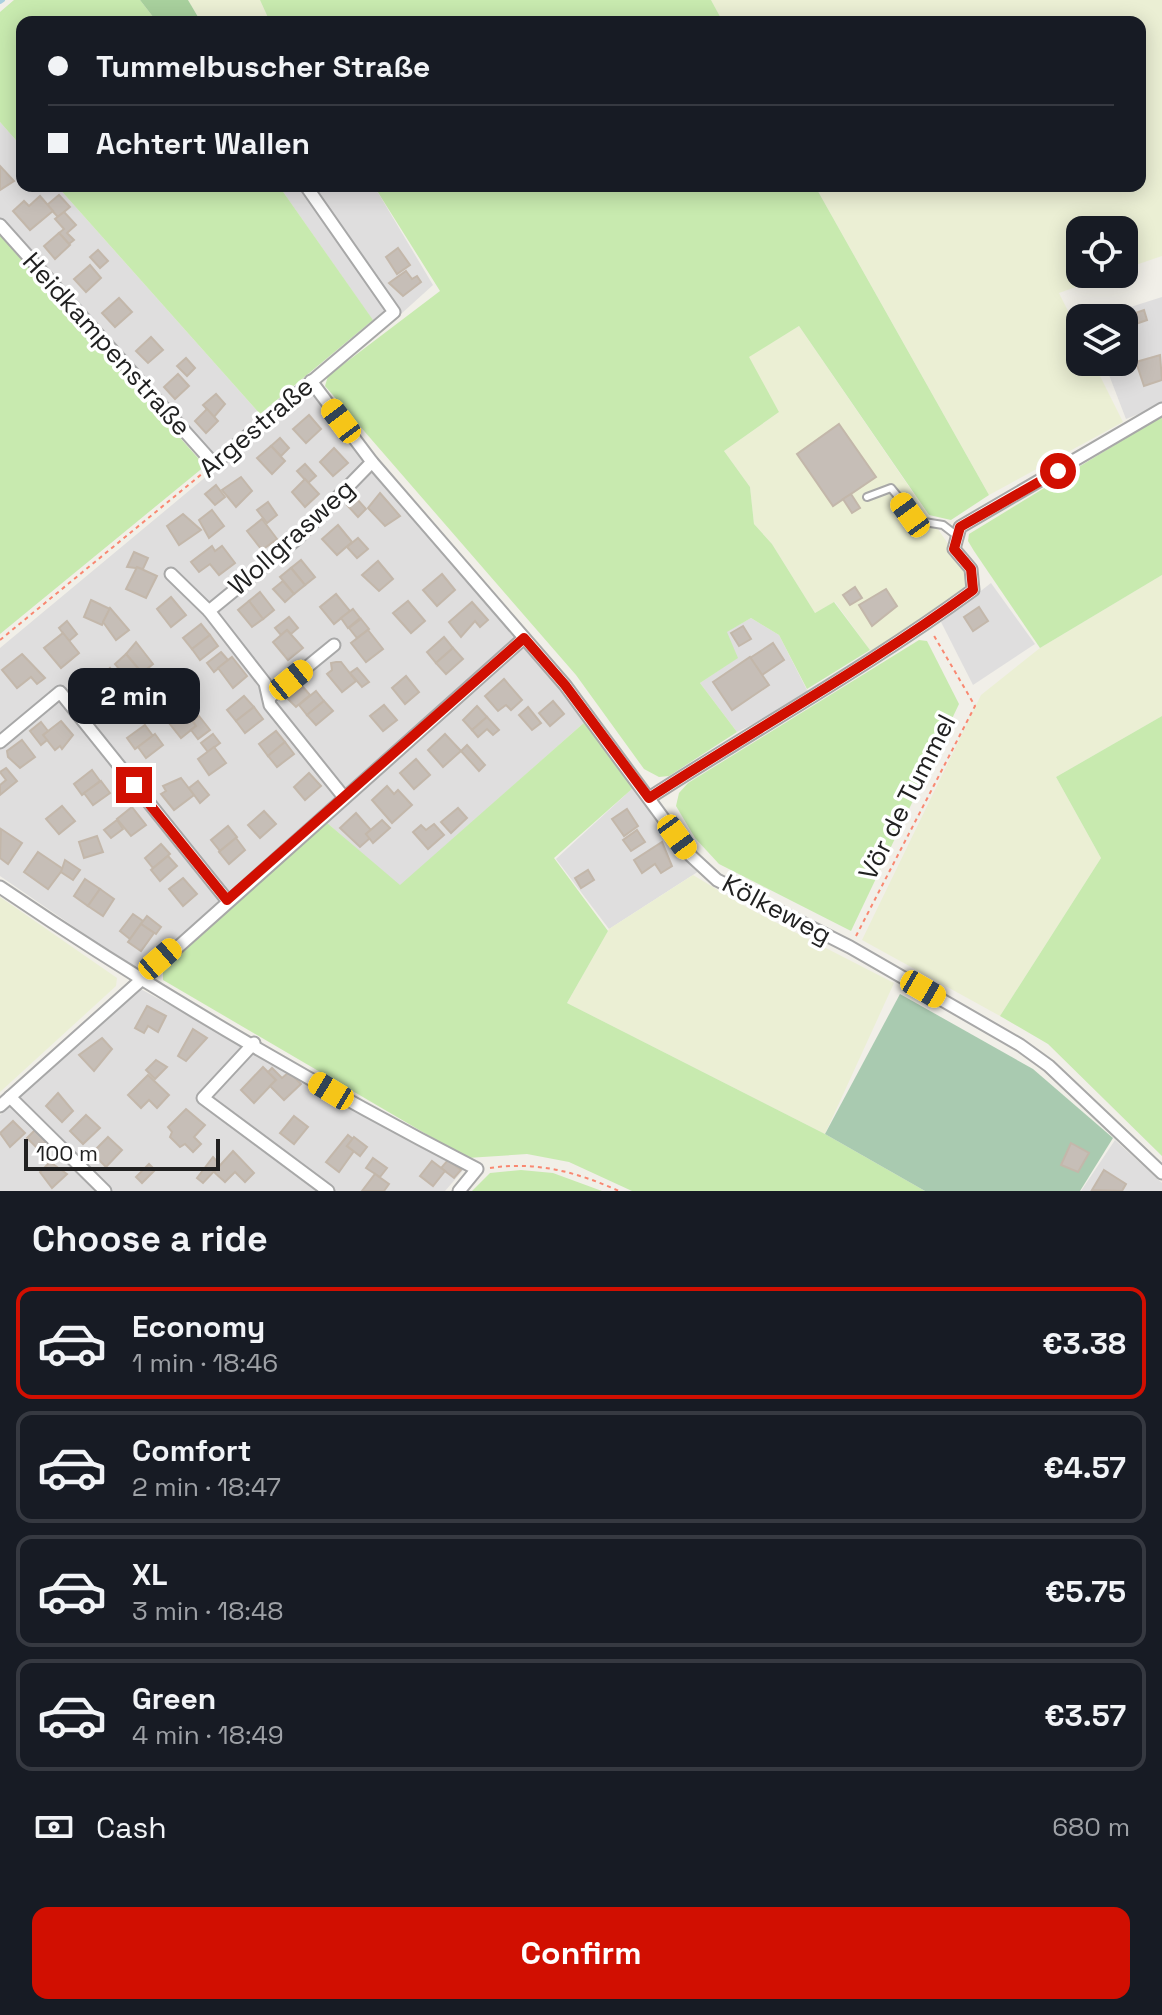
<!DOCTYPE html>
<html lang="en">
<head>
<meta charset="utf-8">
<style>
  :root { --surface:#171b24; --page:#242831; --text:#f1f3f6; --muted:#9ea1a6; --line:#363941; --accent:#d10f01 }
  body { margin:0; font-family:"Space Grotesk",sans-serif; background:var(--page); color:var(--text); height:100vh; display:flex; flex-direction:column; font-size:30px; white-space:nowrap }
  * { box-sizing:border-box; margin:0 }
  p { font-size:26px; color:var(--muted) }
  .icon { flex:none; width:44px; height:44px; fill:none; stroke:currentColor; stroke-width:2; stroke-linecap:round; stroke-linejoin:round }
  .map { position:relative; height:1191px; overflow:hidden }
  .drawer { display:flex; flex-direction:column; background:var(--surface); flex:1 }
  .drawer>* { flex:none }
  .top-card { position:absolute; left:16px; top:16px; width:1130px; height:176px; border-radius:16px; box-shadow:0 4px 20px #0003; display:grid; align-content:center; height:176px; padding:0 32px; background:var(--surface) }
  .fabs { position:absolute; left:1066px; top:216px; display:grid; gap:16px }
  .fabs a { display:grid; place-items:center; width:72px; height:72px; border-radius:16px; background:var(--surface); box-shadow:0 4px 20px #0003; font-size:40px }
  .scale { position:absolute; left:24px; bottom:20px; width:196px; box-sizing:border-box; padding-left:8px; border:4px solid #212121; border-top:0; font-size:22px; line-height:28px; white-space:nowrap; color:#212121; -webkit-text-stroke:6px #fff; paint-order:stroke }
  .end { position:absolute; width:36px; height:36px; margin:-18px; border:10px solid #d10f01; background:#fff; box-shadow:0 0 0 4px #fff }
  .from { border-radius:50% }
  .bubble { position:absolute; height:56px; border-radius:16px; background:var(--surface); box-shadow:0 4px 20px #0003; font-size:26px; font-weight:700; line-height:56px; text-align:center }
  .car { position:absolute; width:24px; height:48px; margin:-24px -12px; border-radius:10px; box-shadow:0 0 6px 2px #0007; background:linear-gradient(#f5c518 24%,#345 0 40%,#f5c518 0 76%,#345 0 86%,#f5c518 0) }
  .top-card b { display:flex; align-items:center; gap:28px; height:76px; font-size:30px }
  .top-card b+b { border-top:2px solid var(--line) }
  .top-card i { width:20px; height:20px; background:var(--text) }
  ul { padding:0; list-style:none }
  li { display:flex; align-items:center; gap:24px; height:112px; margin:0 16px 12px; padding:0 16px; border:4px solid var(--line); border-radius:16px }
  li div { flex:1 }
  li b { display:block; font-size:30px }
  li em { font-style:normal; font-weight:700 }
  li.active { border-color:var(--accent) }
  li>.icon { width:72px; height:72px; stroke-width:1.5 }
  h2 { padding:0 32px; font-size:36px; line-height:96px }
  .pay { display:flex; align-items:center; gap:20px; height:88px; padding:0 32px; font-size:30px }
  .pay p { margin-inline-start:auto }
  .primary-button { display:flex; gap:16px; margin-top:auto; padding:16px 32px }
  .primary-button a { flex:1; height:92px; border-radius:16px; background:var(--accent); color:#fff; font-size:32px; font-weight:700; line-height:92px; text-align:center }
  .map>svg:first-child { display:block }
  .residential { fill:#dfdede }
  .farmland { fill:#ebefd4 }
  .grass { fill:#c8eaaf }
  .forest { fill:#a8d09d }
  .cemetery { fill:#a9cab0 }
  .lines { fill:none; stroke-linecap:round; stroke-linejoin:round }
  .stream { stroke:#a9cfde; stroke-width:4 }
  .building { fill:#c6beb7; stroke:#c3b7aa; stroke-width:2 }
  .service-casing { stroke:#a8a8a8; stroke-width:10 }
  .minor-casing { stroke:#a8a8a8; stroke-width:15 }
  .path { stroke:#f98871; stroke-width:2; stroke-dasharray:4 4; stroke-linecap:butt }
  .service { stroke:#fff; stroke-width:6 }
  .minor { stroke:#fff; stroke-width:11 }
  .route { stroke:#d10f01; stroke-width:10 }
  .labels { text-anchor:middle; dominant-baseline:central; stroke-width:7; stroke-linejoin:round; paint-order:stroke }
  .street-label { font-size:26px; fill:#212121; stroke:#fff }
</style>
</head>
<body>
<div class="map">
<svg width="1162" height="1191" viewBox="0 0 1162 1191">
  <rect width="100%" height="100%" fill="#f1efe8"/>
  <g class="residential">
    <polygon points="0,122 22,147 22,186 57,186 260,414 307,376 595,713 400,886 326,822 147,977 0,876 0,648 214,470 0,229"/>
    <polygon points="279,186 374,186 433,285 381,332"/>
    <polygon points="1162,297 1162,405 1126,419 1104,362 1124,362 1124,318 1096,318"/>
    <polygon points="991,583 1035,644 973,685 941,622"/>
    <polygon points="751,618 779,635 810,696 737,732 700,683 737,658 726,632"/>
    <polygon points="635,786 699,871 609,929 556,859"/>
    <polygon points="137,987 466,1167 445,1191 0,1191 0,1115"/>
    <polygon points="1115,1140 1162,1183 1162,1191 1081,1191"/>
  </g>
  <g class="farmland">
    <polygon points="188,0 260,0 270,22 201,22"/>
    <polygon points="711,0 1162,0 1162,256 1124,269 1124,230 1080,230 1080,274 1112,274 1059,293 1080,335 1080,362 1093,362 1123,422 989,495 815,186 1140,186 1140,22 723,22"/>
    <polygon points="799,326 968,573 965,590 873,654 835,602 815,613 772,544 754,524 750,487 724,451 779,412 748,357"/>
    <polygon points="1162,575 1162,716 1056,777 1101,858 1000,1016 862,940 981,695 1040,648"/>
    <polygon points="693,875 748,908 894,983 825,1134 567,1003 609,929"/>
    <polygon points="0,897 117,978 116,986 0,1092"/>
  </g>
  <g class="grass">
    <polygon points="14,0 140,0 157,22 22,22 22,147 0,122 0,12"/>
    <polygon points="260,0 711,0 723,22 270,22"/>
    <polygon points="57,186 279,186 373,320 260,414"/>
    <polygon points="374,186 815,186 989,495 951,520 929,515 799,326 749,357 779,412 724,451 750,487 754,524 772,544 815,613 834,602 870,650 807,689 779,635 751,618 727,632 738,658 700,683 737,732 669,776 659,777 644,769 576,675 325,386 328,376 440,291"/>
    <polygon points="0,234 205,466 0,634"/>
    <polygon points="1162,416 1162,575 1040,648 974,551 968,541 969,534"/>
    <polygon points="919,640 927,641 959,704 851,931 719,864 695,838 676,806 679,793 688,783"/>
    <polygon points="1162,716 1162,1156 1048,1044 1000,1016 1101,858 1056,777"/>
    <polygon points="586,721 633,788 554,858 608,931 567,1003 825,1134 925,1191 632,1191 569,1162 527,1154 467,1158 163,980 163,970 326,822 400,885"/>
    <polygon points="521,1170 553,1173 602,1191 472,1191 490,1173"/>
  </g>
  <polygon class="forest" points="140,0 188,0 201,22 157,22"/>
  <polygon class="cemetery" points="900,994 1033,1069 1113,1138 1080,1191 925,1191 825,1134"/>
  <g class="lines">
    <polyline class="stream" points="0,2 3,0"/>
  </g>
  <g class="building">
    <polygon points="0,166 14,181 0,190"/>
    <polygon points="59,195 70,207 58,217 47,205"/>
    <polygon points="40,196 53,211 30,230 13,211 24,201 29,206"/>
    <polygon points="64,212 76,225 67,233 74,240 69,244 59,233 64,229 55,219"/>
    <polygon points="59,233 70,245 55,259 44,246"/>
    <polygon points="398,248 410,265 397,274 386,257"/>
    <polygon points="98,250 108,261 100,268 90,257"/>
    <polygon points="90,265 101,278 86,292 74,279"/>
    <polygon points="406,271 412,279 417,276 421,282 403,296 389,283"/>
    <polygon points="119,298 132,312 115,327 102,313"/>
    <polygon points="1144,310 1147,320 1130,326 1127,316"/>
    <polygon points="151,337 163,350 148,363 136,351"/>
    <polygon points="1160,355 1162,380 1144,386 1136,362"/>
    <polygon points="186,358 195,368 187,376 177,366"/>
    <polygon points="178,374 189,386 175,399 164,387"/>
    <polygon points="216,394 225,404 214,417 203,405"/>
    <polygon points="207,409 218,421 206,433 195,421"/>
    <polygon points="309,415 321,429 306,443 293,429"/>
    <polygon points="839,424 876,477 833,506 797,454"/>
    <polygon points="280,438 289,448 281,456 271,446"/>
    <polygon points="271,446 285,461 272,474 257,458"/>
    <polygon points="334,448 348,463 333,476 320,462"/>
    <polygon points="305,464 316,476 308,483 297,471"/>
    <polygon points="241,477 252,491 236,507 222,490"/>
    <polygon points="305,479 319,494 305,507 292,492"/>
    <polygon points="216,485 225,497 215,505 205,494"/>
    <polygon points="380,493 400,516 385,526 368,508"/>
    <polygon points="851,494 860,508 852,513 843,499"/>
    <polygon points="356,498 366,509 358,517 347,505"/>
    <polygon points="268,502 277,515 267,523 257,510"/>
    <polygon points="212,510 224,526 209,538 199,520"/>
    <polygon points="183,514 201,530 179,545 167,526"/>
    <polygon points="262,519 277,539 262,550 247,531"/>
    <polygon points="338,525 352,542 337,555 322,539"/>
    <polygon points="358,538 368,549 357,558 347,547"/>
    <polygon points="212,546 215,551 222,546 235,563 219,575 210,564 199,572 191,562"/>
    <polygon points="134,552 148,558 143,569 127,567"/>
    <polygon points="301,560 315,577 305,585 291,568"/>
    <polygon points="378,561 393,579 379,591 362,575"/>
    <polygon points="137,567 157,576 146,598 126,589"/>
    <polygon points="291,568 305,585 294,594 280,577"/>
    <polygon points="442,574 455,590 437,606 423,590"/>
    <polygon points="283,581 294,594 285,602 273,589"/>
    <polygon points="855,587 862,598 850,605 843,595"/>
    <polygon points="886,589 897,606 872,626 859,605"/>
    <polygon points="260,592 274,610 263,619 249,601"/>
    <polygon points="336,594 350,611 334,624 320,607"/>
    <polygon points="171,597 186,615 171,627 157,609"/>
    <polygon points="91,600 110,609 102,625 84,617"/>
    <polygon points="249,601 263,619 252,627 238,610"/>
    <polygon points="408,601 425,621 411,633 393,613"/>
    <polygon points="472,602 488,620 480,627 475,621 461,637 449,622"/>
    <polygon points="979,607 988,621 973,631 964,617"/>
    <polygon points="110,608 129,630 116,640 103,622"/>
    <polygon points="353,609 360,618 348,628 341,618"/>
    <polygon points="289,617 298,628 291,634 287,630 281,635 275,628"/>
    <polygon points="361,619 369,629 357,638 349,628"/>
    <polygon points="67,621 77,634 69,641 59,628"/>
    <polygon points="201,624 210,635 192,649 183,638"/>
    <polygon points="743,626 751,639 739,646 731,633"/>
    <polygon points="287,630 303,648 288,660 273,642"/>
    <polygon points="368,630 383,649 366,662 351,643"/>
    <polygon points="63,633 79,653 61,668 44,648"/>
    <polygon points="210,635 218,646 200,660 192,649"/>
    <polygon points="444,637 453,648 436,663 427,652"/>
    <polygon points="136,642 153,664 142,673 126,654"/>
    <polygon points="773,643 784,660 762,675 750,658"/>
    <polygon points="453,648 463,659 446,674 436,663"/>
    <polygon points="221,652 228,660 214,672 207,663"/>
    <polygon points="22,654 45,678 37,684 31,677 17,688 2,670"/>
    <polygon points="126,654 142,673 126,685 121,679 125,676 115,664"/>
    <polygon points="232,657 247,676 233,688 218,668"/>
    <polygon points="750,657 769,685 732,710 713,682"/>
    <polygon points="336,662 341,662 356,681 342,692 327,674 332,670 331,663"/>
    <polygon points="110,668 121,681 111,690 100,677"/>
    <polygon points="357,668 369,682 362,687 350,673"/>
    <polygon points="97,674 109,687 104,691 107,695 90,703 79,689"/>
    <polygon points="406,676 419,692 405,704 392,688"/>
    <polygon points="504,679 522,700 511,710 506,705 498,711 485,696"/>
    <polygon points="303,687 310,695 296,707 288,699"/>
    <polygon points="316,691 324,701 307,715 299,705"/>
    <polygon points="244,696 254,707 236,721 227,710"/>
    <polygon points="324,701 333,711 316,725 307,715"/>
    <polygon points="553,701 564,714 550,726 539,713"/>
    <polygon points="181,705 196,726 181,738 165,718"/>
    <polygon points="384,705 397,720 383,731 370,716"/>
    <polygon points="477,706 487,717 472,730 463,720"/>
    <polygon points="254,707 263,719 245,733 236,721"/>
    <polygon points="528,707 541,723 532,730 519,715"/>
    <polygon points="199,716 210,730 198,739 191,730 196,726 193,721"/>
    <polygon points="487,717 499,730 493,735 487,729 478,737 472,730"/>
    <polygon points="61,721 73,735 62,749 60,746 55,750 43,735"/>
    <polygon points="41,722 48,731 43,735 47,740 41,745 30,731"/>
    <polygon points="145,725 153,736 135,749 127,738"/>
    <polygon points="276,731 285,742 268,756 259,744"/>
    <polygon points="155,734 163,745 146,758 138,747"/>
    <polygon points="213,734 220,743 208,752 201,743"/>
    <polygon points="445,734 461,751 443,767 428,750"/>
    <polygon points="22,740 35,757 20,768 8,757 7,751"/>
    <polygon points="285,742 294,754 277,767 268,756"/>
    <polygon points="467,745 485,765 479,771 461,751"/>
    <polygon points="214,747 226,763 209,775 198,759"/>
    <polygon points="416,759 430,775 414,789 400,773"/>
    <polygon points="6,768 17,781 0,795 0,785 6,780 0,772"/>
    <polygon points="92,770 100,781 82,795 74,784"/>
    <polygon points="309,773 321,786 305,800 294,787"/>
    <polygon points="181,778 194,795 174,810 161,794 166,791 163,786"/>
    <polygon points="101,781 110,793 93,805 84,793"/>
    <polygon points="198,781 209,795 200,803 189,788"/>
    <polygon points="387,786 394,794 398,790 412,805 392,823 372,800"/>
    <polygon points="62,806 75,821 59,834 46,819"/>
    <polygon points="132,807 146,825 131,836 117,819"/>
    <polygon points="458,808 467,818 451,833 441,822"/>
    <polygon points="627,809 638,826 624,836 612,819"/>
    <polygon points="264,811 276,824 260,838 248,825"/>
    <polygon points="356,813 371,830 366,834 370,838 360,847 340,828"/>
    <polygon points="117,820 123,829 111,838 104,830"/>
    <polygon points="382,820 390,828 373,843 366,834"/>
    <polygon points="434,824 444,835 428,849 413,832 421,825 426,830"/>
    <polygon points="228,826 237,837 220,851 211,840"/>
    <polygon points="1,829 22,843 8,864 0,858"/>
    <polygon points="637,830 645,842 631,851 623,840"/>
    <polygon points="97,836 103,852 84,858 79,842"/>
    <polygon points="236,838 245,850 229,864 219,852"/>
    <polygon points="662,842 672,866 661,873 655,864 642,873 634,860"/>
    <polygon points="161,844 170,854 153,868 145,858"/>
    <polygon points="38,852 63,869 48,889 24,872"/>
    <polygon points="168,856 177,866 160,881 151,870"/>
    <polygon points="65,860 80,870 73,880 61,872"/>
    <polygon points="588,870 594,880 581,888 575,878"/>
    <polygon points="183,878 197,894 183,906 169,889"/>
    <polygon points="85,879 100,889 88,906 74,896"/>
    <polygon points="100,889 114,899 103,916 88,906"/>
    <polygon points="133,914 143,921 130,939 120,931"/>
    <polygon points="147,916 161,927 156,934 141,924"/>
    <polygon points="141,924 154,933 141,951 128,942"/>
    <polygon points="147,1006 166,1016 158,1032 148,1026 144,1033 135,1028"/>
    <polygon points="193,1029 207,1038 186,1061 178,1056"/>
    <polygon points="102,1038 112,1049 94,1071 79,1055"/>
    <polygon points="156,1060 167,1067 155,1079 146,1070"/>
    <polygon points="263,1067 276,1080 254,1103 241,1090"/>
    <polygon points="272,1068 282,1078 289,1072 301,1084 284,1100 270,1086 276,1080 268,1072"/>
    <polygon points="148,1075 169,1095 157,1108 149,1100 141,1108 128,1095"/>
    <polygon points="58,1093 73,1111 62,1122 46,1106"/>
    <polygon points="186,1109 205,1125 194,1137 201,1144 193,1152 185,1144 180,1147 170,1137 172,1132 168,1127"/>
    <polygon points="86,1115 100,1128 83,1144 70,1131"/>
    <polygon points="294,1116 308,1127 294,1144 280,1133"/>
    <polygon points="13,1121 25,1133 10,1147 0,1133"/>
    <polygon points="35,1130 46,1142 38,1149 27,1138"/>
    <polygon points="348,1135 353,1139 347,1146 354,1151 339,1172 326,1162"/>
    <polygon points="108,1137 122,1150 106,1167 92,1153"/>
    <polygon points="354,1137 367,1147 360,1156 347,1146"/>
    <polygon points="1071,1143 1089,1153 1078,1172 1061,1165"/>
    <polygon points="233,1151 254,1173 245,1182 235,1172 225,1182 214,1172"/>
    <polygon points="213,1157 220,1165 203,1183 197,1178"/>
    <polygon points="373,1158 387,1168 380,1177 366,1168"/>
    <polygon points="448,1160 461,1170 454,1178 441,1168"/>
    <polygon points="432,1161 445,1171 433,1186 420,1176"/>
    <polygon points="50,1162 67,1174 52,1188 40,1172"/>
    <polygon points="149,1164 155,1170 142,1183 136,1177"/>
    <polygon points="1104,1170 1126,1184 1122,1191 1092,1190"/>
    <polygon points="375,1174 389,1184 384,1191 362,1191"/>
  </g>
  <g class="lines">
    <g class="service-casing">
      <polyline id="service" points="867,497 891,488 918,521 943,525 956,535"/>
    </g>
    <g class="minor-casing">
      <g id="minor">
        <polyline points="0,225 214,464 394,312 306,186"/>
        <polyline points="311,381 372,462 565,685 691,856 717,880 850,947 1020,1045 1049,1066 1162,1173"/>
        <polyline points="171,574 209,611"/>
        <polyline points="269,698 334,645"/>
        <polyline points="0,742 60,692 227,900"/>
        <polyline points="343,796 270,705 265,683 209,611 297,539 372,462"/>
        <path d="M649 798C757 728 869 666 973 590L971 569 954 549 960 527 1162 409"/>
        <path d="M0 887C153 991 313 1084 477 1169L459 1191"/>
        <polyline points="254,1043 203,1098 328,1191"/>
        <polyline points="10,1097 105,1191"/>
        <polyline points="0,1106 524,638"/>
      </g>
    </g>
    <g class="path">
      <polyline points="0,640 203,473"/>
      <polyline points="856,936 975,706 933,634"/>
      <path d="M490 1168C536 1161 577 1172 619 1191"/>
    </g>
    <use href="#service" class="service"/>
    <use href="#minor" class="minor"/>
  </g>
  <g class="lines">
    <path class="route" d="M134 785 227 900 524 638 565 685 649 798C757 728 869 666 973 590L971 569 954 549 960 527 1058 471"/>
  </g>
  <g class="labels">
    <g class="street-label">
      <text transform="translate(107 344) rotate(48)">Heidkampenstraße</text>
      <text transform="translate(256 427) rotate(-40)">Argestraße</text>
      <text transform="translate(291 537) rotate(-42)">Wollgrasweg</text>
      <text transform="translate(907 797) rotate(-63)">Vör de Tummel</text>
      <text transform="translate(777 909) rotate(28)">Kölkeweg</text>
    </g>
  </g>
</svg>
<div class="fabs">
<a><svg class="icon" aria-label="locate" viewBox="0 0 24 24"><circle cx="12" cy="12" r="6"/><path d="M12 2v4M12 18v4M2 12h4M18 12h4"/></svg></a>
<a><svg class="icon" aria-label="layers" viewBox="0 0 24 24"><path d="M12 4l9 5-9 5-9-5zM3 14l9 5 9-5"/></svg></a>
</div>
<div class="scale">100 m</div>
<i class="end from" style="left:1058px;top:471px"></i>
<i class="end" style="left:134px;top:785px"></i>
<div class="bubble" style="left:68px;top:668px;width:132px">2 min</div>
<i class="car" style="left:341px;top:421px;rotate:323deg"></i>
<i class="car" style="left:910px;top:515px;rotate:324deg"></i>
<i class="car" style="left:291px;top:680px;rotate:51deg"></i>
<i class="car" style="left:677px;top:837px;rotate:144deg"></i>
<i class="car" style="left:160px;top:959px;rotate:49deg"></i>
<i class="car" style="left:923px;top:989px;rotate:120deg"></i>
<i class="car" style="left:331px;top:1091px;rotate:301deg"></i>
<div class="top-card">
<b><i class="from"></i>Tummelbuscher Straße</b>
<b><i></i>Achtert Wallen</b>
</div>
</div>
<section class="drawer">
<h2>Choose a ride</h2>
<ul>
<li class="active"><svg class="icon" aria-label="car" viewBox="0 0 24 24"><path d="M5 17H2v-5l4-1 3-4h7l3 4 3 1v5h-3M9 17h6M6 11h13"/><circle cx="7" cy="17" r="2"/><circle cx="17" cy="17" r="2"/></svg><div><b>Economy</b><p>1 min · 18:46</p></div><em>€3.38</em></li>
<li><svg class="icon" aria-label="car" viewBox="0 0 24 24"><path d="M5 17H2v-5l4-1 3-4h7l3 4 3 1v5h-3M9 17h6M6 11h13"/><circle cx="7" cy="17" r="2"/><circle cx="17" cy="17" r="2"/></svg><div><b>Comfort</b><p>2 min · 18:47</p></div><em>€4.57</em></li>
<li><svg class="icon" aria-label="car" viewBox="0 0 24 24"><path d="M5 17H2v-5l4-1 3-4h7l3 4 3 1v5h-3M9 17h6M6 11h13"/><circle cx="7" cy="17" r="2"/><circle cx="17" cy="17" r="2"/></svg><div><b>XL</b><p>3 min · 18:48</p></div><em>€5.75</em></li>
<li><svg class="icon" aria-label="car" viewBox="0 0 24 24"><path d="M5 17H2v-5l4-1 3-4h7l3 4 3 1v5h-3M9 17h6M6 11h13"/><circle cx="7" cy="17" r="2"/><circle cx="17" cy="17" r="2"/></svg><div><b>Green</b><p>4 min · 18:49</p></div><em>€3.57</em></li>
</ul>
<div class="pay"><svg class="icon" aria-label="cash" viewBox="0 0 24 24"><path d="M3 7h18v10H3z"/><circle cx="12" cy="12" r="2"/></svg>Cash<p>680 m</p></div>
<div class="primary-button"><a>Confirm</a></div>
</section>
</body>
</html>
